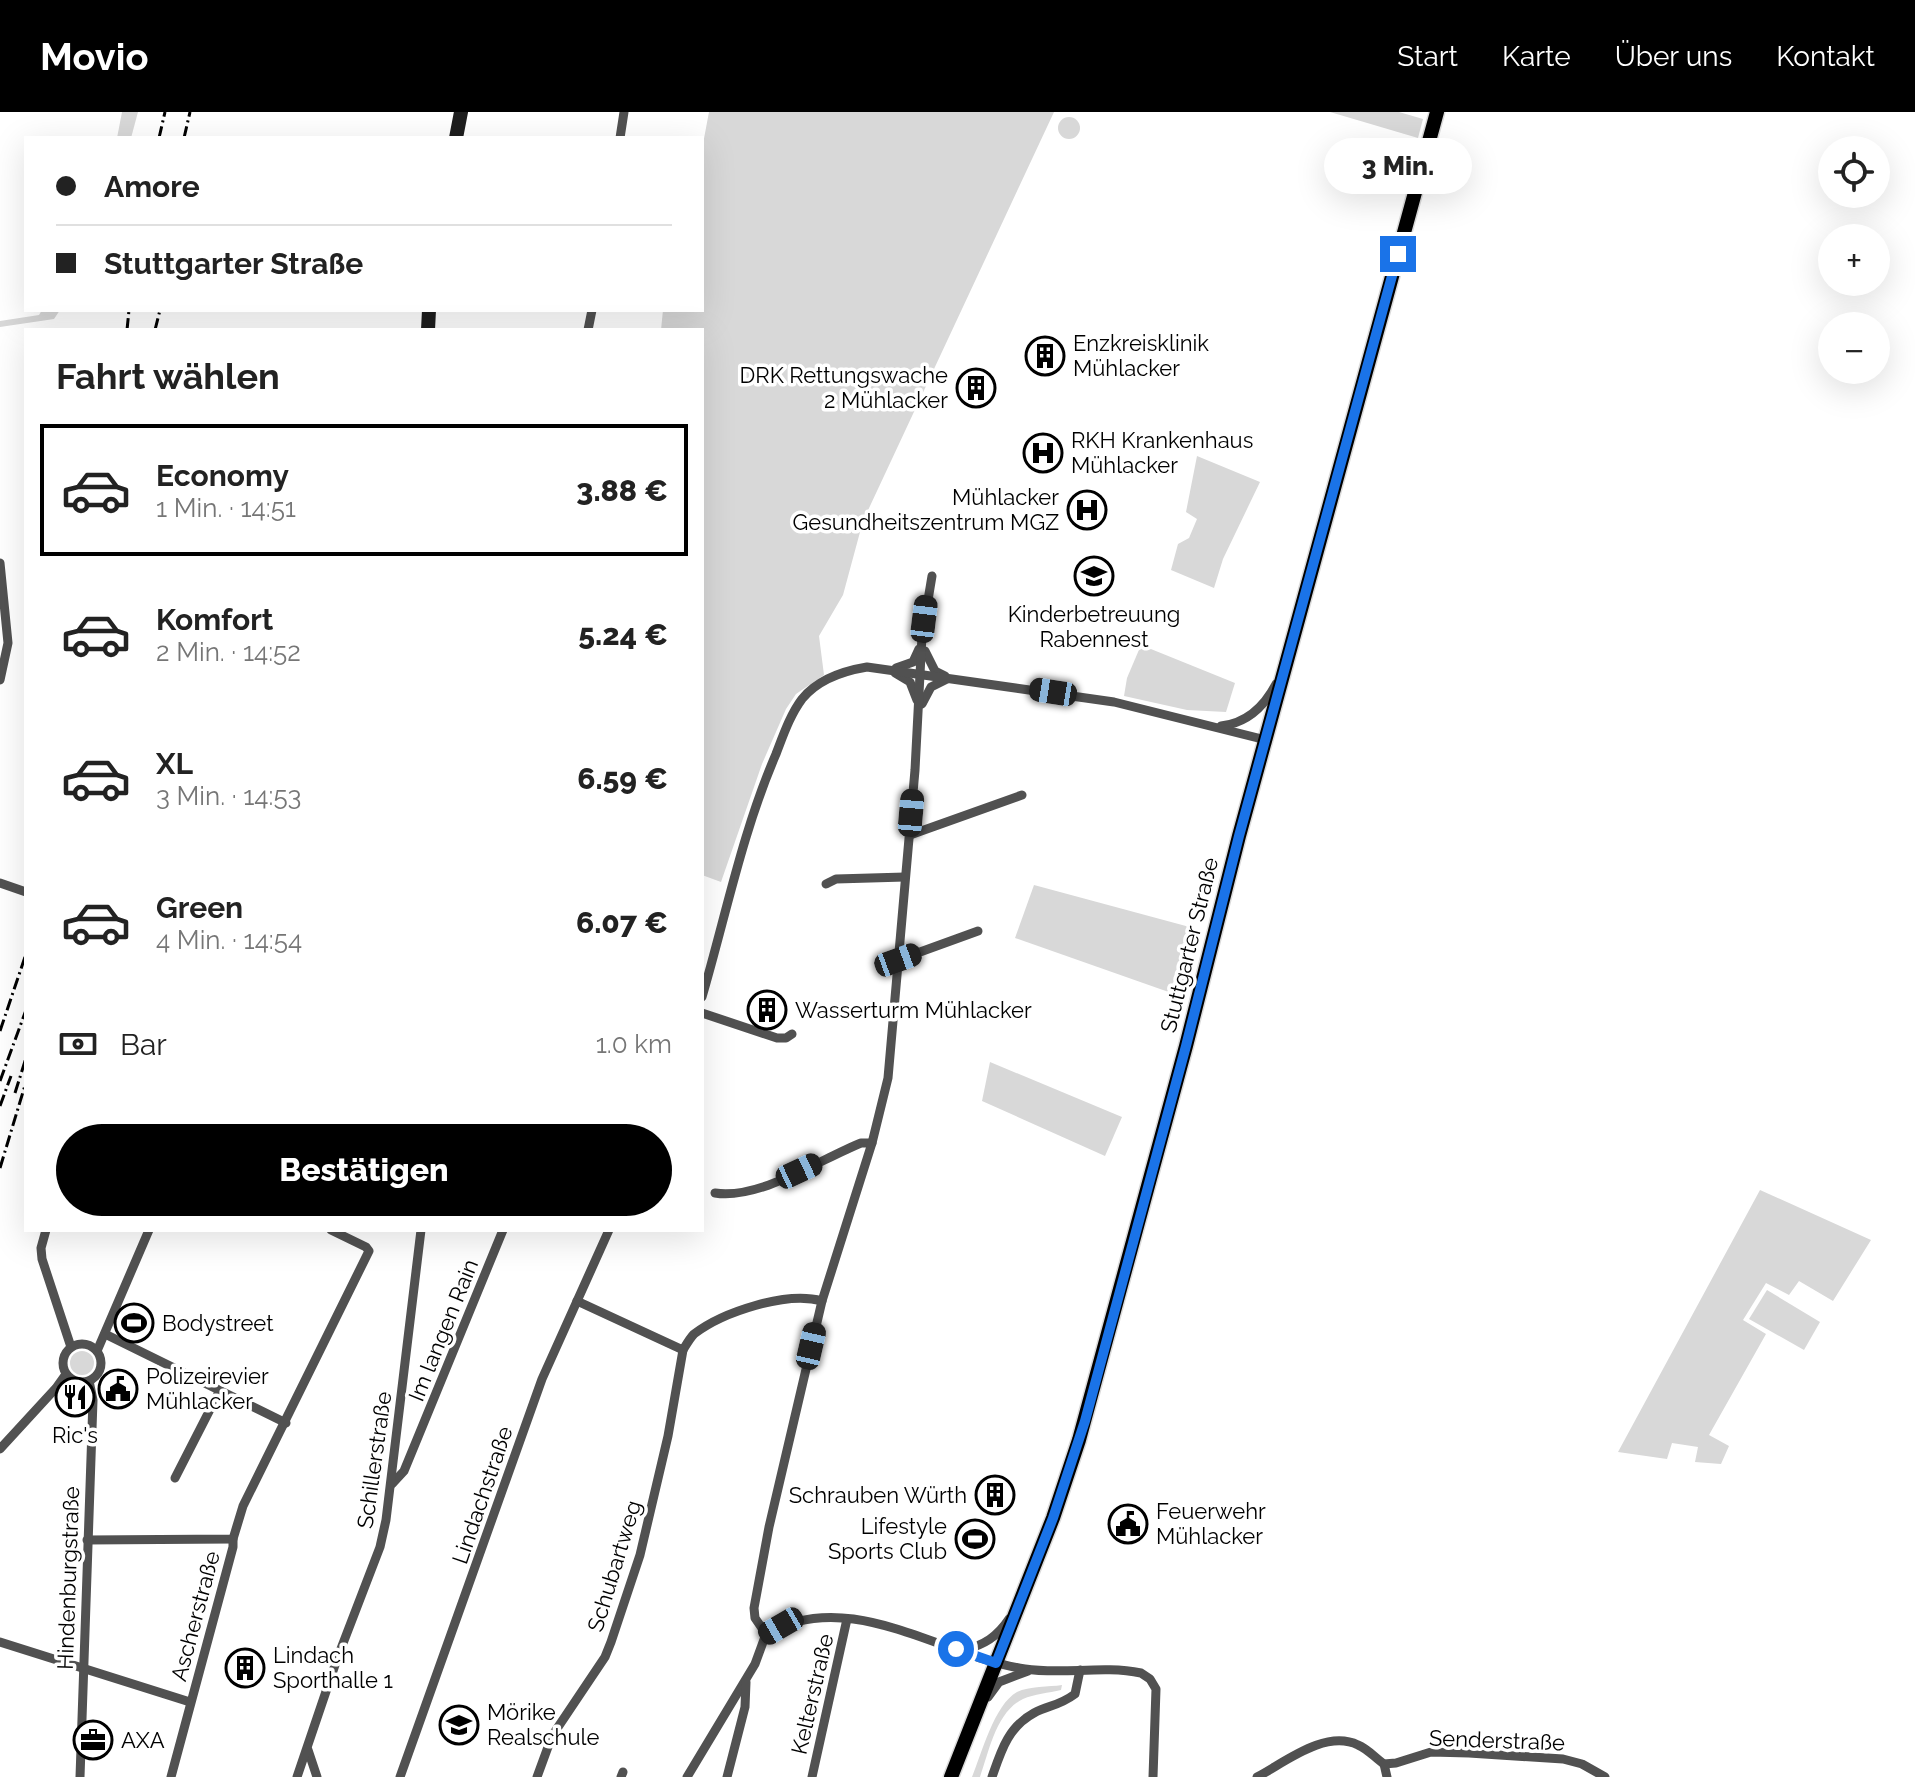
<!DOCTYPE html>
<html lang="de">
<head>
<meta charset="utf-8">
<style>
  :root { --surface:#fff; --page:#f2f2f2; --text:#222; --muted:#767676; --line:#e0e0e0; --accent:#000 }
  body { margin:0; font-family:Raleway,sans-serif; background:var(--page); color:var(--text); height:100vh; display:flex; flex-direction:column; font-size:30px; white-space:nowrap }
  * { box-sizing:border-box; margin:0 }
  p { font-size:26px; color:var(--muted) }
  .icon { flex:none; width:44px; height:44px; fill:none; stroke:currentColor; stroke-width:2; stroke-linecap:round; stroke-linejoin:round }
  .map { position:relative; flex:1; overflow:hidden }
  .drawer { position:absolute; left:24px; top:216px; width:680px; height:904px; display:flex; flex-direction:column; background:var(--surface); border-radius:0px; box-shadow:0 8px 32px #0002 }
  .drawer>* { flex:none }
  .banner { position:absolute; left:24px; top:24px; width:680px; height:176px; border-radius:0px; box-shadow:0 8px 32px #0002; display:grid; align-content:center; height:176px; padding:0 32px; background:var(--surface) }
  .controls { position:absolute; left:1818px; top:24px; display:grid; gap:16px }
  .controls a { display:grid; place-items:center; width:72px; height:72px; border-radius:50%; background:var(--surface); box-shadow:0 8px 32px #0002; font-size:40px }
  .end { position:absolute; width:36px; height:36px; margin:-18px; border:10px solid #1a73e8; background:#fff; box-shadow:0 0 0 4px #fff }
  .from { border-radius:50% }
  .bubble { position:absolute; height:56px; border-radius:28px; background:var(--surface); box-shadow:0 8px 32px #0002; font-size:26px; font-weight:800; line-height:56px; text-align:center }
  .car { position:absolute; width:24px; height:48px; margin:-24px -12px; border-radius:10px; box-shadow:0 0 6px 2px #0007; background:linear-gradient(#222 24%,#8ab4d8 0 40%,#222 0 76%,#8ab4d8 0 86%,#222 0) }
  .banner b { display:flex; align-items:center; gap:28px; height:76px; font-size:30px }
  .banner b+b { border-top:2px solid var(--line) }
  .banner i { width:20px; height:20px; background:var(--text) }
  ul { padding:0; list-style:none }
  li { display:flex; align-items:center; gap:24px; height:132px; margin:0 16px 12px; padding:0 16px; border:4px solid transparent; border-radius:0px }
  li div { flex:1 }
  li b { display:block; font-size:30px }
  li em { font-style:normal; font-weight:800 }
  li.on { border-color:var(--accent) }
  li>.icon { width:72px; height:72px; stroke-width:1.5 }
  h2 { padding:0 32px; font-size:36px; line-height:96px }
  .pay { display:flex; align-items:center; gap:20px; height:88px; padding:0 32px; font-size:30px }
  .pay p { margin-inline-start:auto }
  .primary-button { display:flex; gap:16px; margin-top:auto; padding:16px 32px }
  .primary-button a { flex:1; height:92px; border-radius:48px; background:var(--accent); color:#fff; font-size:32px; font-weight:800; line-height:92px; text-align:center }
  header { display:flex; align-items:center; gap:48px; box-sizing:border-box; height:112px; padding:0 40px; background:var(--accent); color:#fff }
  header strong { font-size:38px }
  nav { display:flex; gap:44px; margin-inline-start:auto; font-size:28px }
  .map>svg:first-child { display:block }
  .green { fill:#d8d8d8 }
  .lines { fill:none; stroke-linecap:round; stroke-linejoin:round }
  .primary-casing { stroke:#dbdbdb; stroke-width:17 }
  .street { stroke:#515151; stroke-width:9 }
  .secondary { stroke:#1e1e1e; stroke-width:14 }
  .primary { stroke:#000; stroke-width:14 }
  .rail { stroke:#000; stroke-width:3; stroke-dasharray:12 4 2 4; stroke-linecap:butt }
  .route { stroke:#1a73e8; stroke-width:10 }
  .labels { text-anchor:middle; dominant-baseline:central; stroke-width:7; stroke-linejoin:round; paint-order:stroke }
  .poi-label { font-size:22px; fill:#000; stroke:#fff; text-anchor:start }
  .street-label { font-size:22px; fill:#000; stroke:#fff }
</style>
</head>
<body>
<header>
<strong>Movio</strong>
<nav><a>Start</a><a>Karte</a><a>Über uns</a><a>Kontakt</a></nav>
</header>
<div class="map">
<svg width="1915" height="1665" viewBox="0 0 1915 1665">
  <rect width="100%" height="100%" fill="#fff"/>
  <g class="green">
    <polygon points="122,0 138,0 131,26 117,26"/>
    <polygon points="709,0 1054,0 863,409 843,483 819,524 824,563 796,582 786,597 762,652 721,770 702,763 702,218 661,218 663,198 702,198 702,37"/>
    <polygon points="1330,0 1399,0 1423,7 1418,26"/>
    <circle cx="1069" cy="16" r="11"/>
    <polygon points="42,198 60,198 54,207 0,215 0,209 39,203"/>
    <polygon points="1197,344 1260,370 1223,447 1214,476 1171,458 1178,432 1189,426 1197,407 1186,400"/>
    <polygon points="1141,533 1235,571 1226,600 1187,598 1124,584 1127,566"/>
    <polygon points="1034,773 1197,817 1180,884 1015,826"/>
    <polygon points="990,950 1122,1005 1105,1044 982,989"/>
    <polygon points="1760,1078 1871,1128 1833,1189 1799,1169 1789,1183 1766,1171 1743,1208 1766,1222 1709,1323 1729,1334 1721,1352 1695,1350 1698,1335 1672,1331 1667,1347 1618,1340"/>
    <polygon points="1767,1178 1820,1210 1804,1238 1749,1207"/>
    <circle cx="82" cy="1251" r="12"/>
    <path d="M1062 1573 1061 1578C1049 1581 1034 1582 1023 1587 996 1600 989 1640 980 1665H972C982 1641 994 1593 1017 1580 1029 1574 1049 1575 1062 1573Z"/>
  </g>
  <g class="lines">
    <g class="primary-casing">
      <polyline id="primary" points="951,1665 1053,1406 1079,1328 1186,934 1239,724 1437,0"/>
    </g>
    <g class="street">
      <polyline points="620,26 624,0"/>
      <polyline points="588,218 592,198"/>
      <polyline points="0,451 8,531 0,568"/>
      <polyline points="925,539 935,559 945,564"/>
      <polyline points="896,556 913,550 919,537"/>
      <polyline points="895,561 910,570 917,588"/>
      <polyline points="922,592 931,575 947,567"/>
      <path d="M1221 614C1247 611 1264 595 1276 572"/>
      <polyline points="910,723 1022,683"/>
      <polyline points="0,771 26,780"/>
      <polyline points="826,772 836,767 905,765"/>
      <polyline points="898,848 978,819"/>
      <path d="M702 885C726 803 742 721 776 642 783 624 790 603 802 587 818 567 843 559 867 555L1114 590 1266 628"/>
      <polyline points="702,901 777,926 786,926 792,922"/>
      <path d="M715 1081C759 1088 819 1048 861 1031H872"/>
      <polyline points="46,1118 41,1136 42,1147 71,1235"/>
      <path d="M577 1189 683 1238C686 1233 690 1226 694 1222 723 1200 786 1179 822 1189"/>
      <polyline points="105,1222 286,1311"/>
      <circle cx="82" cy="1251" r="19"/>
      <polyline points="97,1239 149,1118"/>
      <polyline points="0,1337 56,1276 66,1262"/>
      <polyline points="175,1366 220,1278"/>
      <polyline points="392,1372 404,1359 503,1118"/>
      <polyline points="87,1428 233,1427 243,1394 369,1139 366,1135 331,1118"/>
      <polyline points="766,1522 755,1506 754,1496 769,1415 822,1189 872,1031 888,966 915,658 922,524 932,464"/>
      <polyline points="0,1530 190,1590"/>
      <path d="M964 1538C984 1533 997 1525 1009 1507"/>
      <polyline points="988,1585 999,1570 1028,1559"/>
      <polyline points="308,1638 317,1665"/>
      <polyline points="1384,1652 1387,1665"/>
      <polyline points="80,1665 93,1288 89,1269"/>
      <polyline points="171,1665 233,1435 233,1427"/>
      <polyline points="297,1665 337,1547 380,1435 386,1408 421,1118"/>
      <polyline points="400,1665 542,1267 609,1118"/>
      <polyline points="537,1665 552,1624 605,1545 611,1530 640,1443 668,1324 683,1238"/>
      <polyline points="621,1665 623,1660"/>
      <path d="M687 1665 755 1552 766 1522C851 1474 940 1544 1025 1557 1063 1563 1102 1553 1141 1561L1150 1567 1156 1577 1153 1665"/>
      <polyline points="727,1665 745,1595 746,1570"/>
      <polyline points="812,1665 847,1507"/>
      <path d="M992 1665C1001 1639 1008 1615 1034 1601 1049 1593 1059 1594 1075 1582L1080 1558"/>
      <path d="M1257 1665C1284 1651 1325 1617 1358 1633 1368 1637 1375 1646 1384 1652L1396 1651 1431 1640 1469 1641 1563 1647 1582 1652 1605 1665"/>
    </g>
    <g class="secondary">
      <polyline points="456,26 461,0"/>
      <polyline points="428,218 429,198"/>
    </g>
    <use href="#primary" class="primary"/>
    <g class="rail">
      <polyline points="159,26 165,0"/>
      <polyline points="184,26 190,0"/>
      <polyline points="127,218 129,198"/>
      <polyline points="155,218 160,198"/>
      <polyline points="0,919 26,842"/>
      <polyline points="0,969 26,898"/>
      <polyline points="15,981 26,946"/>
      <polyline points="0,994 11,964"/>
      <polyline points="0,1056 26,970"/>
    </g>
  </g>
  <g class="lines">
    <polyline class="route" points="956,1537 996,1551 1053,1406 1085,1309 1186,934 1239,724 1398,142"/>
  </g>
  <defs>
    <g id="building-ring" transform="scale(2)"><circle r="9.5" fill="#fff" stroke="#000" stroke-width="1.5"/><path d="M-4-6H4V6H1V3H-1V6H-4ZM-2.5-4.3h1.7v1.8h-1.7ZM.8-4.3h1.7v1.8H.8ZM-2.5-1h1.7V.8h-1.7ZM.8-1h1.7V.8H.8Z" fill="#000"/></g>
    <g id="hospital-ring" transform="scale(2)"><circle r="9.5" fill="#fff" stroke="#000" stroke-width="1.5"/><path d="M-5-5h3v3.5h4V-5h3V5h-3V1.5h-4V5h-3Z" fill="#000"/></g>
    <g id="school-ring" transform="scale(2)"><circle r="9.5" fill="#fff" stroke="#000" stroke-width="1.5"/><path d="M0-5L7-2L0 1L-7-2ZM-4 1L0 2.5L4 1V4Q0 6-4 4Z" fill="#000"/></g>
    <g id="stadium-ring" transform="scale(2)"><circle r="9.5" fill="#fff" stroke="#000" stroke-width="1.5"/><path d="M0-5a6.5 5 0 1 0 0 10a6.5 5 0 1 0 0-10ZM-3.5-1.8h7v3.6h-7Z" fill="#000"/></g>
    <g id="civic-ring" transform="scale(2)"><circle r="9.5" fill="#fff" stroke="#000" stroke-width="1.5"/><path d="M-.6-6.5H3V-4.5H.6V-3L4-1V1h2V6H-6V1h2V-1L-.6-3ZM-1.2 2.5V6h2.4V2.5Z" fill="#000"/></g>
    <g id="restaurant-ring" transform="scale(2)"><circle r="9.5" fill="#fff" stroke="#000" stroke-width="1.5"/><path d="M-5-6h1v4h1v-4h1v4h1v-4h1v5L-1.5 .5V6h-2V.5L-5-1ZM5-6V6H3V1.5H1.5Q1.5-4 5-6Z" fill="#000"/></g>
    <g id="office-ring" transform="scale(2)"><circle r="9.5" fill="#fff" stroke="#000" stroke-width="1.5"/><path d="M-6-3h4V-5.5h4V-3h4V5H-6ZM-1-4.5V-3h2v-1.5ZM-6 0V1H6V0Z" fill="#000"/></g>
  </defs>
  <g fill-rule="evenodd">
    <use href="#building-ring" x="1045" y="244"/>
    <use href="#building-ring" x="976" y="276"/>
    <use href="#hospital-ring" x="1043" y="341"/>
    <use href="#hospital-ring" x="1087" y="398"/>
    <use href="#school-ring" x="1094" y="464"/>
    <use href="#building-ring" x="767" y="898"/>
    <use href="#stadium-ring" x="134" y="1211"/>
    <use href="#civic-ring" x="118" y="1277"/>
    <use href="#restaurant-ring" x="75" y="1285"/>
    <use href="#building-ring" x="995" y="1383"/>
    <use href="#civic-ring" x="1128" y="1412"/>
    <use href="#stadium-ring" x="975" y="1427"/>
    <use href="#building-ring" x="245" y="1556"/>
    <use href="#school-ring" x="459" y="1613"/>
    <use href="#office-ring" x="93" y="1628"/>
  </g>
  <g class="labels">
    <g class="poi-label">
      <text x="1073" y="231">Enzkreisklinik<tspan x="1073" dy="25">Mühlacker</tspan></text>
      <text x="948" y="263" text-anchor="end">DRK Rettungswache<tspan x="948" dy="25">2 Mühlacker</tspan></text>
      <text x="1071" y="328">RKH Krankenhaus<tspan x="1071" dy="25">Mühlacker</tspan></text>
      <text x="1059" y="385" text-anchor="end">Mühlacker<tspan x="1059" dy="25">Gesundheitszentrum MGZ</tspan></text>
      <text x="1094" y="502" text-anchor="middle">Kinderbetreuung<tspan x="1094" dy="25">Rabennest</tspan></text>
      <text x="795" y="898">Wasserturm Mühlacker</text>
      <text x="162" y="1211">Bodystreet</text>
      <text x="146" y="1264">Polizeirevier<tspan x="146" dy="25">Mühlacker</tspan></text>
      <text x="75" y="1323" text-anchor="middle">Ric's</text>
      <text x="967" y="1383" text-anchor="end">Schrauben Würth</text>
      <text x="1156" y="1399">Feuerwehr<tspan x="1156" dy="25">Mühlacker</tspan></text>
      <text x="947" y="1414" text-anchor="end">Lifestyle<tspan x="947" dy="25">Sports Club</tspan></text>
      <text x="273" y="1543">Lindach<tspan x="273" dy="25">Sporthalle 1</tspan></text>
      <text x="487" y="1600">Mörike<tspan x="487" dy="25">Realschule</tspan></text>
      <text x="121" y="1628">AXA</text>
    </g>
    <g class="street-label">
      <text transform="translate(1189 833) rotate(-76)">Stuttgarter Straße</text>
      <text transform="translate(443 1218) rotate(-68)">Im langen Rain</text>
      <text transform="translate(374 1348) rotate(-82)">Schillerstraße</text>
      <text transform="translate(482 1383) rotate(-71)">Lindachstraße</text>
      <text transform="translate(614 1454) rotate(-73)">Schubartweg</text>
      <text transform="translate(68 1466) rotate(-88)">Hindenburgstraße</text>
      <text transform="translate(195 1504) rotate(-75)">Ascherstraße</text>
      <text transform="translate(812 1582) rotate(-77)">Kelterstraße</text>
      <text transform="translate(1497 1628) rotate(2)">Senderstraße</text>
    </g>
  </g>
</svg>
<div class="controls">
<a><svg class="icon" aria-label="locate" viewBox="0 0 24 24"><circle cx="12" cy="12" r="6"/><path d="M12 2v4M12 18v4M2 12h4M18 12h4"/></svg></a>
<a>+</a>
<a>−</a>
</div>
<i class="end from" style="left:956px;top:1537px"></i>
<i class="end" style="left:1398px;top:142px"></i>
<div class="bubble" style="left:1324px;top:26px;width:148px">3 Min.</div>
<i class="car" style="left:924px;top:507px;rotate:7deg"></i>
<i class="car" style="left:1053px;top:580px;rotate:279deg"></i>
<i class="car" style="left:911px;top:701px;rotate:5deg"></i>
<i class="car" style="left:898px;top:848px;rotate:70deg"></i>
<i class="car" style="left:799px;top:1059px;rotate:65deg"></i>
<i class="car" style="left:811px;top:1234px;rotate:13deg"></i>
<i class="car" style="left:781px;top:1514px;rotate:240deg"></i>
<div class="banner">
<b><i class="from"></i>Amore</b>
<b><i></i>Stuttgarter Straße</b>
</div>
<section class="drawer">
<h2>Fahrt wählen</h2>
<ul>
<li class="on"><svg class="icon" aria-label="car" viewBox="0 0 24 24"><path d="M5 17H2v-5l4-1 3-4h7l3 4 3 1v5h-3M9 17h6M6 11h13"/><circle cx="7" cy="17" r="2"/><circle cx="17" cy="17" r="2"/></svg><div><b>Economy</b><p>1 Min. · 14:51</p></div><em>3.88 €</em></li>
<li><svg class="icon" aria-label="car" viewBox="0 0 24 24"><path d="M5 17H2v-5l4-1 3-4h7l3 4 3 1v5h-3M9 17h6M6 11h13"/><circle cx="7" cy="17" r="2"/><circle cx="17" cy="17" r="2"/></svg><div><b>Komfort</b><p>2 Min. · 14:52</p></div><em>5.24 €</em></li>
<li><svg class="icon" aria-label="car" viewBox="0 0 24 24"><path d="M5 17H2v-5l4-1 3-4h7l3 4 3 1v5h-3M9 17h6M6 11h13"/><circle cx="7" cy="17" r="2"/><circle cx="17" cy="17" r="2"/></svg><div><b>XL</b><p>3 Min. · 14:53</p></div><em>6.59 €</em></li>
<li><svg class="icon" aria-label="car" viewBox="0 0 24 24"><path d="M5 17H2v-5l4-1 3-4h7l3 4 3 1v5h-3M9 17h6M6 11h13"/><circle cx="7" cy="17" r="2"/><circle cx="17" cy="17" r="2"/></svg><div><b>Green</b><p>4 Min. · 14:54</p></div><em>6.07 €</em></li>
</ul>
<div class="pay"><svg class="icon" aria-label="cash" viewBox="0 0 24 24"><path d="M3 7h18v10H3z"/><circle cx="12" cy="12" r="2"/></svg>Bar<p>1.0 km</p></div>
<div class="primary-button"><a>Bestätigen</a></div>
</section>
</div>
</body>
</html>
